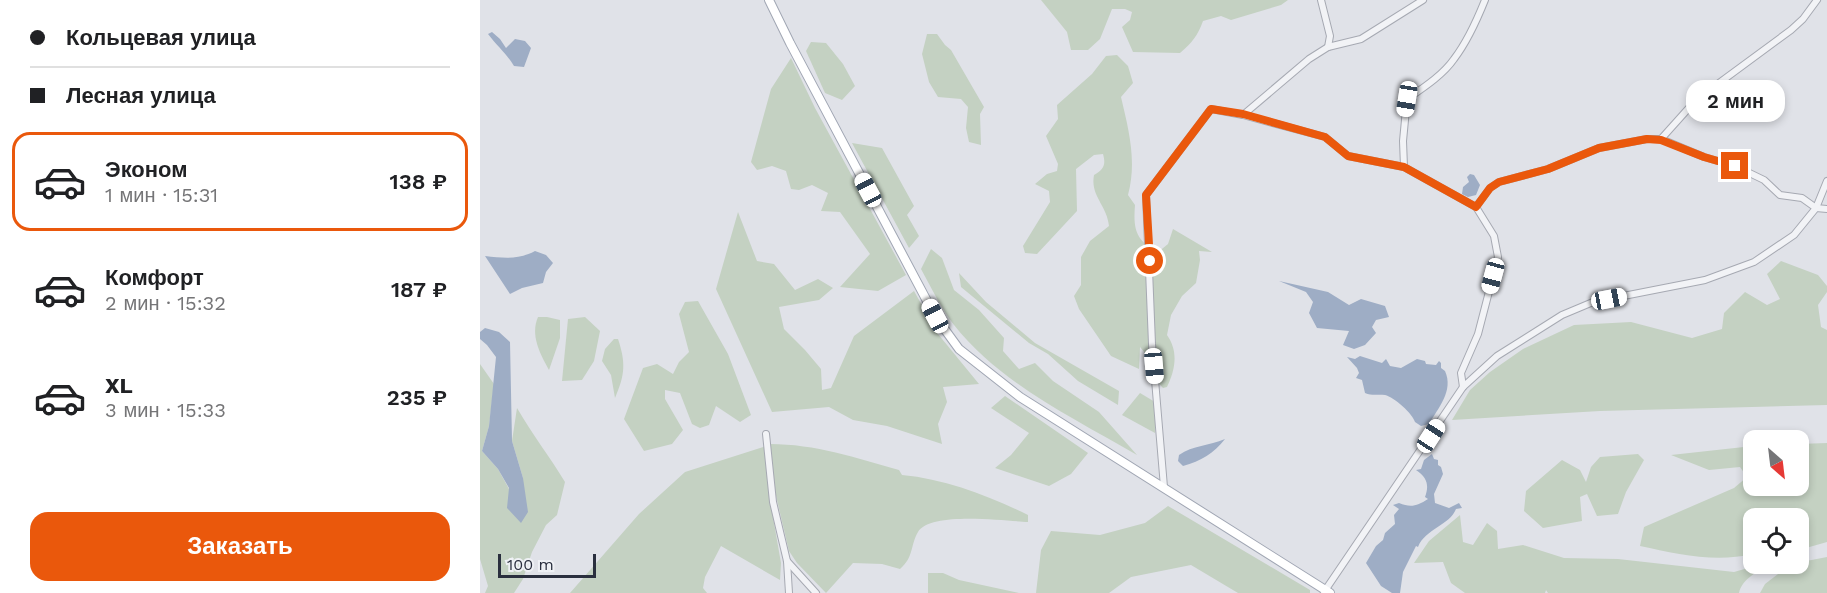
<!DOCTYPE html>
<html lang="ru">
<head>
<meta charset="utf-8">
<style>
  :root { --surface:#fff; --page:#f2f2f2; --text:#202124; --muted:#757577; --line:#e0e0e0; --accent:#ea580c }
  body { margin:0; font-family:"Work Sans",sans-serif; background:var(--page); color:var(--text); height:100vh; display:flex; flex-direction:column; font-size:22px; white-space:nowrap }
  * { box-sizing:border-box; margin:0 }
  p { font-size:20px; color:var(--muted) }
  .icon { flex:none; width:33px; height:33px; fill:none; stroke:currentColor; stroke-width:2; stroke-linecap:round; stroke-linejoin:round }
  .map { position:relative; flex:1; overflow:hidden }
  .panel { display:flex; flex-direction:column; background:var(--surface); width:480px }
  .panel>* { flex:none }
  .banner { display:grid; align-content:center; height:132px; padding:0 30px; background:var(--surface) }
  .needle { width:39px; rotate:152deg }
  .fabs { position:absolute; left:1263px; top:430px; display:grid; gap:12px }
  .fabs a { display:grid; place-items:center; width:66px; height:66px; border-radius:12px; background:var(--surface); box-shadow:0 3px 9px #0003; font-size:30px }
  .scale { position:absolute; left:18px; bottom:15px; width:98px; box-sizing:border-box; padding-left:6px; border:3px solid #2a2f3e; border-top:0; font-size:16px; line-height:21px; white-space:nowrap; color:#2a2f3e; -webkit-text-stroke:4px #eff1f5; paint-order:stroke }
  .end { position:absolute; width:27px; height:27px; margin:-14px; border:8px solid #ea580c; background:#fff; box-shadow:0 0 0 3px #fff }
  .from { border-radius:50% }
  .bubble { position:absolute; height:42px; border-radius:18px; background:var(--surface); box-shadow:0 3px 9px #0003; font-size:20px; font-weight:600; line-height:42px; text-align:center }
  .car { position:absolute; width:18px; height:36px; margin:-18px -9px; border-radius:8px; box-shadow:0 0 4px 2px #0007; background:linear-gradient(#fff 24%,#345 0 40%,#fff 0 76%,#345 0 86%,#fff 0) }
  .banner b { display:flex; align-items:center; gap:21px; height:57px; font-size:22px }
  .banner b+b { border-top:2px solid var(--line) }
  .banner i { width:15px; height:15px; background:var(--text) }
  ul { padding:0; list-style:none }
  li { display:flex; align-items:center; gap:18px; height:99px; margin:0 12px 9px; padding:0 18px; border:3px solid transparent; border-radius:18px }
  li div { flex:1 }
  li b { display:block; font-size:22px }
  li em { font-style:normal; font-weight:600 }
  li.active { border-color:var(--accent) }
  li>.icon { width:54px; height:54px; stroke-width:1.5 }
  .action { display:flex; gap:12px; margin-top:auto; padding:12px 30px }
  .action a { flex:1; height:69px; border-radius:18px; background:var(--accent); color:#fff; font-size:24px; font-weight:600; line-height:69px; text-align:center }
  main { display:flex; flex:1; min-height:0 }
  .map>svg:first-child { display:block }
  .green { fill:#c4d1c2 }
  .water { fill:#9eadc5 }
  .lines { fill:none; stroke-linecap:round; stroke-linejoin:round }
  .minor-casing { stroke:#a6a9b2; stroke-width:8 }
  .major-casing { stroke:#a0a6b3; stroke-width:10 }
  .minor { stroke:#f2f3f6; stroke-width:6 }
  .major { stroke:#fff; stroke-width:8 }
  .route { stroke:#ea580c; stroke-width:8 }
</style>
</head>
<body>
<main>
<section class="panel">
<div class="banner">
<b><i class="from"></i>Кольцевая улица</b>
<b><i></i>Лесная улица</b>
</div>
<ul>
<li class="active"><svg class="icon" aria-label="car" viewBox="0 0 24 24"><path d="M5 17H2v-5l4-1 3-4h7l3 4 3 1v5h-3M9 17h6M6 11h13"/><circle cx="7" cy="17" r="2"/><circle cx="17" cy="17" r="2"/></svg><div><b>Эконом</b><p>1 мин · 15:31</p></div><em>138 ₽</em></li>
<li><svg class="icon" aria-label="car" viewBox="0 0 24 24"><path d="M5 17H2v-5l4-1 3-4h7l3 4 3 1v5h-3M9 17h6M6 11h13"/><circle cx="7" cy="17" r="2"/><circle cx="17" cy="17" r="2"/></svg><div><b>Комфорт</b><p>2 мин · 15:32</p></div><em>187 ₽</em></li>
<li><svg class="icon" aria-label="car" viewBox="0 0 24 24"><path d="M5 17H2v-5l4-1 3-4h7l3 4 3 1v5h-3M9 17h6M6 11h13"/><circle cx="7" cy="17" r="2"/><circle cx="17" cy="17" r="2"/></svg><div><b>XL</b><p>3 мин · 15:33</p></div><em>235 ₽</em></li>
</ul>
<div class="action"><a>Заказать</a></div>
</section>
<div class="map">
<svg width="1347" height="593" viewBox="0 0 1347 593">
  <rect width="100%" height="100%" fill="#e0e2e8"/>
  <g class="green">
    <path d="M561 0H808L801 5 751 20 741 16 723 21C718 35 712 43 700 53L653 52 642 27 650 20 652 12 645 9H632L620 39 608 50H591L587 32Z"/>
    <polygon points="447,34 457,34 465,45 471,50 504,107 500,114 501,145 489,142 486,128 488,107 481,99 458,97 449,82 442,54"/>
    <polygon points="331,42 346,43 363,64 375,86 362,100 345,93 326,51"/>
    <path d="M637 55 648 66 653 83 641 97C649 131 657 161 648 195L655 205C653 230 656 239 677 253L688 244 693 229 732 252 719 251 720 260 716 283 702 296 691 315 687 335C699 352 695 370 687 387L683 388 673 377 666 373 665 353 660 347 659 369 631 356 599 309 594 296 601 285V257L610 241 629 226C627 205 610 196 614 175 624 169 626 165 623 154L614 155 596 169 597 211 557 254 545 253 543 246 570 202 569 191 555 184 567 174 577 171 578 164 566 136 578 119 577 105 612 74 626 56Z"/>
    <polygon points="311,58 335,108 426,275 398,291 360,287 390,254 360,212 341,211 348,193 332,185 319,190 311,189 306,171 292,166 277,170 271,162 291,89"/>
    <polygon points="372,143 402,148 434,206 427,215 439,236 429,248"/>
    <polygon points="258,212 277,261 294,264 315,290 338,279 353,288 339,300 299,307 304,329 325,350 341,369 342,390 351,388 374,336 434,291 458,334 499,384 463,387 467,402 458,424 462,444 407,426 373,420 349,407 292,412 236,289"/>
    <path d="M451 249 462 258 474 290 499 310 524 338 523 351 539 369 555 363 573 381 619 412 657 455C592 417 521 384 474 325 461 308 451 287 441 269Z"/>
    <polygon points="1301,261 1338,275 1347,286 1347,292 1338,305 1341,327 1347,330 1347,405 1120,411 972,420 990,390 1010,372 1043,349 1094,325 1151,322 1212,338 1242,329 1244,313 1265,292 1287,305 1300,299 1287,274"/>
    <polygon points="479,273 506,302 555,343 639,391 638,405 598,381 568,354 549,343 481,287"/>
    <polygon points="218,301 248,354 271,415 260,422 236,406 229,425 220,428 212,424 200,393 185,390 185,399 203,430 192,444 164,451 144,419 163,368 177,364 193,374 199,362 209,352 199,314 205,302"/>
    <path d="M58 317H67L80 320V338L69 370C60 354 50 335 58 317Z"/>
    <polygon points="105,317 120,331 114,361 102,380 82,381 88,319"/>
    <path d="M134 339H138C146 363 145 375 135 398L131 375 122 361 125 349Z"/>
    <path d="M0 364 14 384 9 426 2 451 18 469 29 489 43 478 32 441 37 408C52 434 70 457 85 482L77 515 66 525 52 552 43 579 34 593H5L8 586 0 559Z"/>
    <polygon points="660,393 675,402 675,433 642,415"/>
    <polygon points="525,396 608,453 591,474 569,486 515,468 531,455 549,433 511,408"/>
    <path d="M1347 443V542L1319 550 1318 519H1274L1273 554C1235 563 1197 554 1160 546L1164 527 1254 488 1267 477 1260 467 1229 470 1191 455 1273 446 1274 486H1318L1319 444Z"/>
    <path d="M290 444C335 444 377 458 419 470L422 475C466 479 509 496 548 515V522C525 521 450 511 438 532 430 546 434 557 420 569L402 564 373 563 346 593 317 563 309 551 293 483Z"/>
    <polygon points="286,446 290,500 301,563 300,580 241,546 225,577 223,588 227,593 90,593 159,514 205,472"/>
    <polygon points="1158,454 1164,460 1146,492 1138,514 1117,516 1107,494 1100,497 1102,521 1063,528 1044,511 1046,491 1082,460 1100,470 1106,482 1111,467 1120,457"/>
    <polygon points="688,506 830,590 830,593 758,593 711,565 651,577 629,593 556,593 561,550 571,531 620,535 665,523"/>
    <path d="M980 515 983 542 993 545 1007 523 1017 531 1018 549 1043 545 1084 558 1138 559 1254 572 1282 564H1290C1278 571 1262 579 1259 593H1068L1066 590 1065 593H985L971 583 963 562 934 563 949 541Z"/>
    <polygon points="1347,557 1347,593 1280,593 1285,584 1311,564"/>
    <polygon points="448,573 463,573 479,580 539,593 448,593"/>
  </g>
  <g class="water">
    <path d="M12 32 20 39 26 48 35 39 45 41 51 48 44 67 34 66C27 54 17 46 8 34Z"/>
    <polygon points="990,174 994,175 1000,185 996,195 988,197 982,194 983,187 989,182 987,177"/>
    <path d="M55 251 66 255 73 263 66 272 63 283 42 288 30 294 5 256C24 258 38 260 55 251Z"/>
    <polygon points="799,281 848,292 869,305 881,299 905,306 909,317 896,320 892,327 896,333 885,345 874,349 863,345 869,331 837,328 829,313 833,302 826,292"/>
    <polygon points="5,328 19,332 30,342 32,441 43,478 48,512 41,523 27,508 29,488 18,469 2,451 9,426 16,357 7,345 0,339 0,332"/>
    <path d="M880 356 902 363 906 359 910 366 921 368 937 359 945 361 946 364 956 365 959 361 961 363V368L965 371C974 391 958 408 949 424L941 426 935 422C933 414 914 397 905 395 898 394 892 396 885 393L882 380 876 378 879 373 877 368 867 357 875 359Z"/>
    <path d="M745 439C734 453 721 461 703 466L698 461 699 455C713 445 729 446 745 439Z"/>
    <path d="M952 454 954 459 958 460V465L961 467 963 474 954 494 955 503 969 508 979 503 982 508 976 509C970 525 945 529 938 547L936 546 923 572 920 593H912L901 586 886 563 896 546 903 540 905 533 915 524 914 515 919 509 913 505 919 503C931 508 937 506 948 499L945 497C949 486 948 478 936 470L941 469 944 460Z"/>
  </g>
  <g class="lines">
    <g class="minor-casing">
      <g id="minor">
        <polyline points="841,0 850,36 848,47"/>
        <polyline points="763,115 845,137 868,156 924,167 996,207 1014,236 1018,257 998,334 981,373 983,387"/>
        <polyline points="1181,139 1216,100 1311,30 1323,19 1337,0"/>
        <path d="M924 167 923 141 927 99C943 88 963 75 974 59 987 42 997 20 1005 0"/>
        <polyline points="996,207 1010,188 1019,182 1068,169 1119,148 1167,139 1181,139 1224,157 1255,166 1284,180 1300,195 1322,198 1336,208 1347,209"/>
        <polyline points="286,434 293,502 307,561 309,593"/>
        <polyline points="684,487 672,344 666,195 731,109 763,115 829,59 848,47 881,39 943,0"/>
        <polyline points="307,561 336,593"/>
        <polyline points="844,592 983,387 1017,356 1082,315 1113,302 1225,280 1274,262 1314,235 1336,208 1347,181"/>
      </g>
    </g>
    <g class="major-casing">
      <polyline id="major" points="289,0 310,43 455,316 479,349 540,397 850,593"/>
    </g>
    <use href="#minor" class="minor"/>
    <use href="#major" class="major"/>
  </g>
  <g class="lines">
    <polyline class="route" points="670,261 666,195 731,109 763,114 845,137 868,156 924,167 996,207 1010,188 1019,182 1068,169 1119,148 1167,139 1181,140 1224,157 1255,166"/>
  </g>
</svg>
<div class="fabs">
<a><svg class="needle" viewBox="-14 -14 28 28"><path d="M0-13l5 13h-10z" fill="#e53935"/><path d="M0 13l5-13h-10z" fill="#757577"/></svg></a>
<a><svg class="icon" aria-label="locate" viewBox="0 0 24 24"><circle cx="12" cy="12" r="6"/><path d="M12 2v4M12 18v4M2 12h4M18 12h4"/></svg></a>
</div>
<div class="scale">100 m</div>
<i class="end from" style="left:670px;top:261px"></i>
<i class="end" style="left:1255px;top:166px"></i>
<div class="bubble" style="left:1206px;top:80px;width:99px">2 мин</div>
<i class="car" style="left:927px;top:99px;rotate:189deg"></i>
<i class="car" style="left:388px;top:190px;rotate:332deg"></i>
<i class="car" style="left:1013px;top:276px;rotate:195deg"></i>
<i class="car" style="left:1129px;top:299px;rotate:79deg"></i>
<i class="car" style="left:455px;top:316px;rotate:332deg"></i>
<i class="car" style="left:674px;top:366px;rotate:175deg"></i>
<i class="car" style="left:951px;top:436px;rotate:33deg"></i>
</div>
</main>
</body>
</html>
